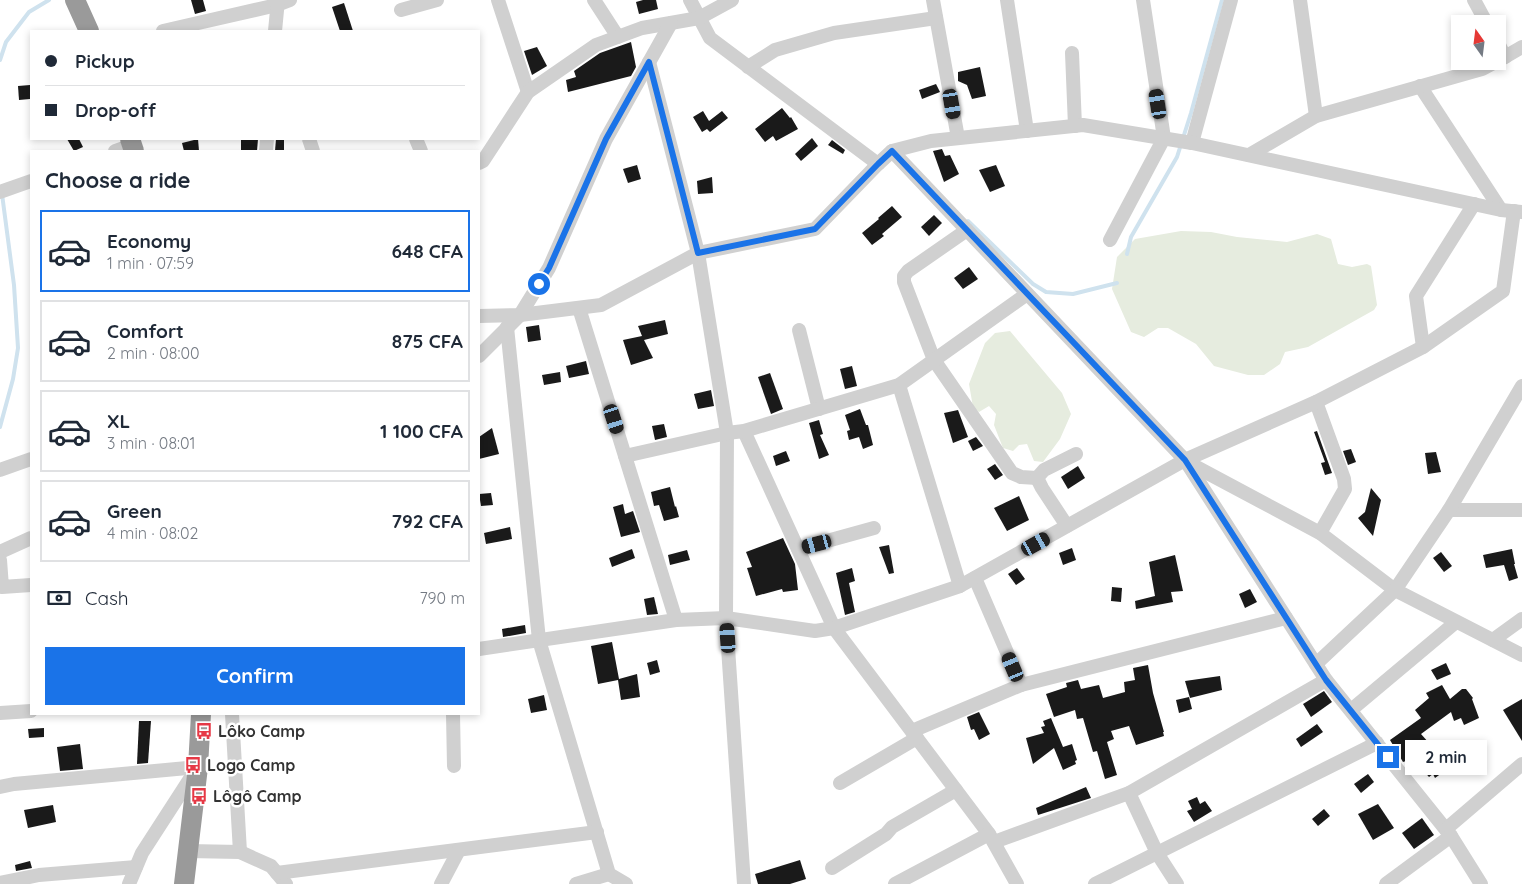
<!DOCTYPE html>
<html lang="en">
<head>
<meta charset="utf-8">
<style>
  :root { --surface:#fff; --page:#f6f6f7; --text:#1f2937; --muted:#747a83; --line:#e0e1e3; --accent:#1a73e8 }
  body { margin:0; font-family:Quicksand,sans-serif; background:var(--page); color:var(--text); height:100vh; display:flex; flex-direction:column; font-size:19px; white-space:nowrap }
  * { box-sizing:border-box; margin:0 }
  p { font-size:16px; color:var(--muted) }
  .icon { flex:none; width:28px; height:28px; fill:none; stroke:currentColor; stroke-width:2; stroke-linecap:round; stroke-linejoin:round }
  .map { position:relative; flex:1; overflow:hidden }
  .details { position:absolute; left:30px; top:150px; width:450px; height:565px; display:flex; flex-direction:column; background:var(--surface); border-radius:0px; box-shadow:0 2px 8px #0003 }
  .details>* { flex:none }
  .hud { position:absolute; left:30px; top:30px; width:450px; height:110px; border-radius:0px; box-shadow:0 2px 8px #0003; display:grid; align-content:center; height:110px; padding:0 15px; background:var(--surface) }
  .needle { width:32px; rotate:346deg }
  .tools { position:absolute; left:1451px; top:15px; display:grid; gap:10px }
  .tools a { display:grid; place-items:center; width:55px; height:55px; border-radius:0px; background:var(--surface); box-shadow:0 2px 8px #0003; font-size:25px }
  .end { position:absolute; width:22px; height:22px; margin:-11px; border:6px solid #1a73e8; background:#fff; box-shadow:0 0 0 2px #fff }
  .from { border-radius:50% }
  .bubble { position:absolute; height:35px; border-radius:0px; background:var(--surface); box-shadow:0 2px 8px #0003; font-size:16px; font-weight:700; line-height:35px; text-align:center }
  .car { position:absolute; width:15px; height:30px; margin:-15px -8px; border-radius:6px; box-shadow:0 0 4px 1px #0007; background:linear-gradient(#222 24%,#8ab4d8 0 40%,#222 0 76%,#8ab4d8 0 86%,#222 0) }
  .hud b { display:flex; align-items:center; gap:18px; height:48px; font-size:19px }
  .hud b+b { border-top:1px solid var(--line) }
  .hud i { width:12px; height:12px; background:var(--text) }
  ul { padding:0; list-style:none }
  li { display:flex; align-items:center; gap:15px; height:82px; margin:0 10px 8px; padding:0 5px; border:2px solid var(--line); border-radius:0px }
  li div { flex:1 }
  li b { display:block; font-size:19px }
  li em { font-style:normal; font-weight:700 }
  li.current { border-color:var(--accent) }
  li>.icon { width:45px; height:45px; stroke-width:1.5 }
  h2 { padding:0 15px; font-size:22px; line-height:60px }
  .pay { display:flex; align-items:center; gap:12px; height:55px; padding:0 15px; font-size:19px }
  .pay p { margin-inline-start:auto }
  .cta { display:flex; gap:10px; margin-top:auto; padding:10px 15px }
  .cta a { flex:1; height:58px; border-radius:0px; background:var(--accent); color:#fff; font-size:20px; font-weight:700; line-height:58px; text-align:center }
  .map>svg:first-child { display:block }
  .green { fill:#e6ecdf }
  .lines { fill:none; stroke-linecap:round; stroke-linejoin:round }
  .stream { stroke:#cfe2ee; stroke-width:4 }
  .building { fill:#1a1a1a }
  .minor { stroke:#d0d0d0; stroke-width:14 }
  .highway { stroke:#9a9a9a; stroke-width:20 }
  .route { stroke:#1a73e8; stroke-width:6 }
  .labels { text-anchor:middle; dominant-baseline:central; stroke-width:5; stroke-linejoin:round; paint-order:stroke }
  .poi-label { font-size:16px; font-weight:bold; fill:#333; stroke:#fff; text-anchor:start }
</style>
</head>
<body>
<div class="map">
<svg width="1522" height="884" viewBox="0 0 1522 884">
  <rect width="100%" height="100%" fill="#fff"/>
  <g class="green">
    <polygon points="1181,231 1211,232 1237,237 1287,242 1317,234 1331,239 1338,264 1352,267 1367,264 1371,266 1377,305 1374,310 1308,347 1285,352 1280,364 1264,375 1248,375 1214,366 1196,344 1168,328 1158,328 1144,337 1131,332 1112,289 1117,257 1135,239"/>
    <polygon points="1010,331 1062,393 1071,414 1060,439 1043,462 1034,461 1027,444 1019,445 1013,451 1003,448 994,425 996,414 989,406 979,412 973,407 969,384 985,343 995,333"/>
  </g>
  <g class="lines">
    <g class="stream">
      <polyline points="0,60 6,42 29,12 49,0"/>
      <polyline points="968,221 1033,284 1046,292 1073,294 1117,283"/>
      <polyline points="1127,254 1131,237 1177,157 1191,113 1222,0"/>
      <polyline points="0,427 13,379 18,348 14,285 2,194"/>
    </g>
  </g>
  <g class="building">
    <polygon points="191,0 203,0 206,11 195,14"/>
    <polygon points="643,0 656,0 658,9 639,14 636,2"/>
    <polygon points="344,3 353,31 340,31 332,7"/>
    <polygon points="631,42 636,67 631,76 568,92 566,80 576,77 574,71 600,53"/>
    <polygon points="537,47 547,66 532,75 524,51"/>
    <polygon points="980,67 986,96 972,99 967,85 958,81 958,72"/>
    <polygon points="936,84 940,92 922,99 919,90"/>
    <polygon points="30,85 30,99 19,100 18,86"/>
    <polygon points="782,108 790,118 791,117 798,129 776,141 773,136 765,142 755,129"/>
    <polygon points="703,111 709,121 722,111 728,118 710,132 707,129 702,132 693,117"/>
    <polygon points="812,138 818,146 801,161 795,154"/>
    <polygon points="67,139 79,139 83,147 74,151"/>
    <polygon points="198,139 199,151 184,151 182,143"/>
    <polygon points="241,139 258,139 257,151 241,151"/>
    <polygon points="276,139 284,139 284,151 275,151"/>
    <polygon points="832,140 845,150 843,154 828,145"/>
    <polygon points="942,149 945,156 950,155 959,174 944,182 933,151"/>
    <polygon points="637,165 641,179 628,183 623,169"/>
    <polygon points="996,165 1005,186 990,192 979,170"/>
    <polygon points="712,177 713,193 698,194 697,181"/>
    <polygon points="892,206 902,217 882,234 884,236 872,245 862,233 879,219 878,218"/>
    <polygon points="934,215 942,223 929,236 921,227"/>
    <polygon points="969,267 978,279 963,289 954,278"/>
    <polygon points="665,320 668,334 644,340 653,358 631,365 623,340 642,336 638,326"/>
    <polygon points="539,325 541,340 528,342 526,327"/>
    <polygon points="586,361 589,374 569,378 566,366"/>
    <polygon points="852,366 857,386 845,389 840,369"/>
    <polygon points="560,372 561,382 544,385 542,375"/>
    <polygon points="770,373 783,409 771,414 758,377"/>
    <polygon points="711,390 714,406 698,409 694,394"/>
    <polygon points="860,409 866,425 868,425 873,445 863,449 859,437 849,440 847,431 850,430 845,415"/>
    <polygon points="958,410 968,437 953,443 944,413"/>
    <polygon points="819,420 823,434 820,435 829,455 819,459 809,423"/>
    <polygon points="664,424 667,437 655,440 652,426"/>
    <polygon points="492,428 499,454 479,459 479,437"/>
    <polygon points="1317,431 1332,473 1325,475 1321,463 1325,462 1314,432"/>
    <polygon points="976,437 983,446 973,451 968,441"/>
    <polygon points="1351,449 1356,462 1348,465 1343,451"/>
    <polygon points="786,451 790,461 776,466 773,456"/>
    <polygon points="1436,452 1441,472 1428,474 1425,453"/>
    <polygon points="995,464 1003,475 995,480 987,469"/>
    <polygon points="1078,466 1085,478 1068,489 1061,477"/>
    <polygon points="670,487 675,507 676,506 679,517 664,521 659,505 654,506 651,492"/>
    <polygon points="1371,488 1381,500 1373,536 1358,518 1365,512"/>
    <polygon points="491,493 493,505 481,506 479,494"/>
    <polygon points="1019,496 1029,520 1007,531 994,508"/>
    <polygon points="623,504 625,514 633,511 640,532 621,537 613,507"/>
    <polygon points="510,527 512,539 486,544 484,533"/>
    <polygon points="783,538 795,564 798,590 783,592 782,589 756,596 747,568 752,567 746,552"/>
    <polygon points="889,545 894,573 889,574 879,547"/>
    <polygon points="1072,548 1076,560 1063,565 1059,553"/>
    <polygon points="632,549 635,558 612,567 609,558"/>
    <polygon points="1512,549 1515,564 1514,564 1518,578 1509,581 1504,565 1486,568 1483,555"/>
    <polygon points="687,550 690,560 670,565 668,555"/>
    <polygon points="1441,552 1452,566 1444,572 1433,558"/>
    <polygon points="1175,555 1183,591 1171,592 1173,602 1136,609 1135,601 1155,596 1149,562"/>
    <polygon points="852,568 855,581 849,583 855,612 845,615 836,573"/>
    <polygon points="1017,568 1025,579 1016,585 1008,574"/>
    <polygon points="1112,587 1122,588 1121,602 1111,601"/>
    <polygon points="1250,589 1257,602 1245,608 1239,594"/>
    <polygon points="654,597 658,614 647,615 644,599"/>
    <polygon points="525,625 526,633 503,637 502,629"/>
    <polygon points="612,642 619,679 637,674 640,697 621,700 618,680 598,684 591,646"/>
    <polygon points="657,660 660,672 650,675 647,663"/>
    <polygon points="1446,663 1451,674 1437,680 1431,670"/>
    <polygon points="1148,665 1153,693 1164,732 1163,732 1164,736 1136,745 1129,726 1111,731 1114,739 1107,742 1117,775 1105,779 1097,751 1093,752 1083,718 1077,719 1075,710 1054,717 1046,694 1067,687 1066,683 1078,680 1081,689 1099,685 1103,698 1125,692 1124,682 1135,680 1133,668"/>
    <polygon points="1220,676 1222,690 1190,698 1185,681"/>
    <polygon points="1442,685 1450,699 1462,689 1466,689 1473,698 1472,699 1479,718 1464,725 1461,718 1454,721 1451,712 1421,734 1429,743 1418,753 1431,766 1437,760 1446,770 1435,778 1433,774 1429,777 1422,769 1418,773 1406,761 1403,762 1390,740 1421,718 1415,710 1429,698 1426,693"/>
    <polygon points="1324,691 1332,702 1311,717 1303,704"/>
    <polygon points="544,695 547,710 531,713 528,699"/>
    <polygon points="1189,697 1192,709 1179,713 1176,700"/>
    <polygon points="1522,699 1522,741 1503,710"/>
    <polygon points="979,712 990,734 979,740 974,729 971,730 967,717"/>
    <polygon points="1051,718 1063,747 1072,744 1077,760 1075,761 1076,764 1063,770 1054,748 1033,764 1026,738 1044,733 1041,727 1045,726 1043,721"/>
    <polygon points="139,721 151,721 148,763 137,764"/>
    <polygon points="1317,724 1323,732 1301,747 1296,739"/>
    <polygon points="44,728 44,737 29,738 28,729"/>
    <polygon points="80,744 83,769 60,771 57,747"/>
    <polygon points="1368,774 1374,782 1361,793 1354,784"/>
    <polygon points="1086,787 1091,798 1038,815 1036,808"/>
    <polygon points="1197,797 1200,804 1205,801 1212,811 1194,822 1187,811 1192,809 1188,801"/>
    <polygon points="1378,804 1394,828 1373,840 1358,814"/>
    <polygon points="53,805 56,822 28,828 24,810"/>
    <polygon points="1324,809 1330,816 1318,826 1312,819"/>
    <polygon points="1422,818 1434,835 1414,849 1402,833"/>
    <polygon points="800,860 806,879 790,884 758,884 755,874"/>
    <polygon points="30,861 32,868 16,871 15,865"/>
  </g>
  <g class="lines">
    <g class="minor">
      <polyline points="498,0 528,92"/>
      <polyline points="594,0 618,37"/>
      <polyline points="690,0 710,38 878,164"/>
      <polyline points="933,0 958,138"/>
      <polyline points="1007,0 1027,131"/>
      <polyline points="1300,0 1316,116"/>
      <polyline points="1474,0 1487,24"/>
      <polyline points="401,10 437,0"/>
      <polyline points="163,31 277,5 290,0"/>
      <polyline points="275,31 278,0"/>
      <polyline points="1498,43 1505,57"/>
      <polyline points="1072,53 1075,126"/>
      <polyline points="1498,61 1522,47"/>
      <polyline points="649,62 698,253 727,433 726,618 744,884"/>
      <polyline points="748,67 775,50 834,33 936,18"/>
      <polyline points="1420,86 1501,210"/>
      <polyline points="309,139 313,151"/>
      <polyline points="416,139 421,151"/>
      <polyline points="1192,143 1231,0"/>
      <polyline points="115,151 132,145"/>
      <polyline points="266,151 267,139"/>
      <polyline points="892,151 1185,460 1326,680 1451,836 1481,884"/>
      <polyline points="1249,155 1316,116 1482,69 1497,61"/>
      <polyline points="479,163 483,161 528,92 596,45 642,28 699,18 732,0"/>
      <polyline points="0,192 31,181"/>
      <polyline points="967,230 908,271 904,276 904,282 934,360 1012,473 1021,477 1037,478"/>
      <polyline points="1110,240 1164,138 1143,0"/>
      <polyline points="579,308 676,620"/>
      <polyline points="479,316 520,315 601,305 698,253 815,229 878,164 892,151 931,141 1083,125 1192,143 1501,210 1522,212"/>
      <polyline points="507,327 539,640 609,874 626,884"/>
      <polyline points="799,330 819,409"/>
      <polyline points="1423,347 1416,296 1474,204"/>
      <polyline points="479,356 520,315 549,268 606,139 671,23"/>
      <polyline points="899,385 960,586"/>
      <polyline points="1316,402 1344,479 1345,489 1320,533"/>
      <polyline points="744,431 834,628 989,834 1017,884"/>
      <polyline points="625,456 727,433 744,431 899,385 1027,294"/>
      <polyline points="1185,461 1320,533 1395,590 1522,655"/>
      <polyline points="0,470 31,459"/>
      <polyline points="1449,510 1522,510"/>
      <polyline points="1067,526 1042,488 1037,478 1044,470 1076,454"/>
      <polyline points="798,549 874,528"/>
      <polyline points="0,552 31,538"/>
      <polyline points="0,560 2,587 31,585"/>
      <polyline points="975,578 1021,685"/>
      <polyline points="1493,640 1522,619"/>
      <polyline points="479,649 676,620 726,618 815,631 834,628 960,586 1185,460 1316,402 1423,347 1503,291 1514,211"/>
      <polyline points="1316,664 1395,590 1449,510 1522,386"/>
      <polyline points="1351,710 1456,622"/>
      <polyline points="0,713 31,711"/>
      <polyline points="232,714 240,852"/>
      <polyline points="453,714 454,766"/>
      <polyline points="912,731 1021,685 1286,618"/>
      <polyline points="840,783 917,738"/>
      <polyline points="0,787 14,784 198,767"/>
      <polyline points="1129,793 1157,853 1177,884"/>
      <polyline points="1446,829 1522,764"/>
      <polyline points="994,842 1129,793 1326,680"/>
      <polyline points="188,851 240,852 271,866 286,884"/>
      <polyline points="832,868 886,834 892,827 956,790"/>
      <polyline points="277,873 597,832"/>
      <polyline points="0,883 39,875 136,867"/>
      <polyline points="129,884 142,853 195,771"/>
      <polyline points="441,884 459,850"/>
      <polyline points="576,884 609,874"/>
      <polyline points="895,884 989,834"/>
      <polyline points="1095,884 1377,743"/>
      <polyline points="1386,884 1451,836"/>
    </g>
    <g class="highway">
      <polyline points="75,0 89,31"/>
      <polyline points="130,139 134,151"/>
      <polyline points="184,884 198,767 201,714"/>
    </g>
  </g>
  <g class="lines">
    <polyline class="route" points="539,284 549,268 606,139 649,62 698,253 815,229 878,164 892,151 1185,460 1326,680 1388,757"/>
  </g>
  <defs>
    <g id="bus-bare" transform="scale(1.35)"><path d="M-5-6H5V4H4V6H2V4H-2V6H-4V4H-5ZM-3.5-4V0h7V-4ZM-3.5 1.2v1.5H-2V1.2ZM2 1.2v1.5H3.5V1.2Z" fill="#e63946" stroke="#fff" stroke-width="2.5" paint-order="stroke"/></g>
  </defs>
  <g fill-rule="evenodd">
    <use href="#bus-bare" x="204" y="731"/>
    <use href="#bus-bare" x="193" y="765"/>
    <use href="#bus-bare" x="199" y="796"/>
  </g>
  <g class="labels">
    <g class="poi-label">
      <text x="218" y="731">Lôko Camp</text>
      <text x="207" y="765">Logo Camp</text>
      <text x="213" y="796">Lôgô Camp</text>
    </g>
  </g>
</svg>
<div class="tools">
<a><svg class="needle" viewBox="-14 -14 28 28"><path d="M0-13l5 13h-10z" fill="#e53935"/><path d="M0 13l5-13h-10z" fill="#747a83"/></svg></a>
</div>
<i class="end from" style="left:539px;top:284px"></i>
<i class="end" style="left:1388px;top:757px"></i>
<div class="bubble" style="left:1405px;top:740px;width:82px">2 min</div>
<i class="car" style="left:952px;top:104px;rotate:170deg"></i>
<i class="car" style="left:1158px;top:104px;rotate:351deg"></i>
<i class="car" style="left:614px;top:419px;rotate:162deg"></i>
<i class="car" style="left:817px;top:544px;rotate:255deg"></i>
<i class="car" style="left:1036px;top:544px;rotate:61deg"></i>
<i class="car" style="left:728px;top:638px;rotate:356deg"></i>
<i class="car" style="left:1013px;top:667px;rotate:337deg"></i>
<div class="hud">
<b><i class="from"></i>Pickup</b>
<b><i></i>Drop-off</b>
</div>
<section class="details">
<h2>Choose a ride</h2>
<ul>
<li class="current"><svg class="icon" aria-label="car" viewBox="0 0 24 24"><path d="M5 17H2v-5l4-1 3-4h7l3 4 3 1v5h-3M9 17h6M6 11h13"/><circle cx="7" cy="17" r="2"/><circle cx="17" cy="17" r="2"/></svg><div><b>Economy</b><p>1 min · 07:59</p></div><em>648 CFA</em></li>
<li><svg class="icon" aria-label="car" viewBox="0 0 24 24"><path d="M5 17H2v-5l4-1 3-4h7l3 4 3 1v5h-3M9 17h6M6 11h13"/><circle cx="7" cy="17" r="2"/><circle cx="17" cy="17" r="2"/></svg><div><b>Comfort</b><p>2 min · 08:00</p></div><em>875 CFA</em></li>
<li><svg class="icon" aria-label="car" viewBox="0 0 24 24"><path d="M5 17H2v-5l4-1 3-4h7l3 4 3 1v5h-3M9 17h6M6 11h13"/><circle cx="7" cy="17" r="2"/><circle cx="17" cy="17" r="2"/></svg><div><b>XL</b><p>3 min · 08:01</p></div><em>1 100 CFA</em></li>
<li><svg class="icon" aria-label="car" viewBox="0 0 24 24"><path d="M5 17H2v-5l4-1 3-4h7l3 4 3 1v5h-3M9 17h6M6 11h13"/><circle cx="7" cy="17" r="2"/><circle cx="17" cy="17" r="2"/></svg><div><b>Green</b><p>4 min · 08:02</p></div><em>792 CFA</em></li>
</ul>
<div class="pay"><svg class="icon" aria-label="cash" viewBox="0 0 24 24"><path d="M3 7h18v10H3z"/><circle cx="12" cy="12" r="2"/></svg>Cash<p>790 m</p></div>
<div class="cta"><a>Confirm</a></div>
</section>
</div>
</body>
</html>
